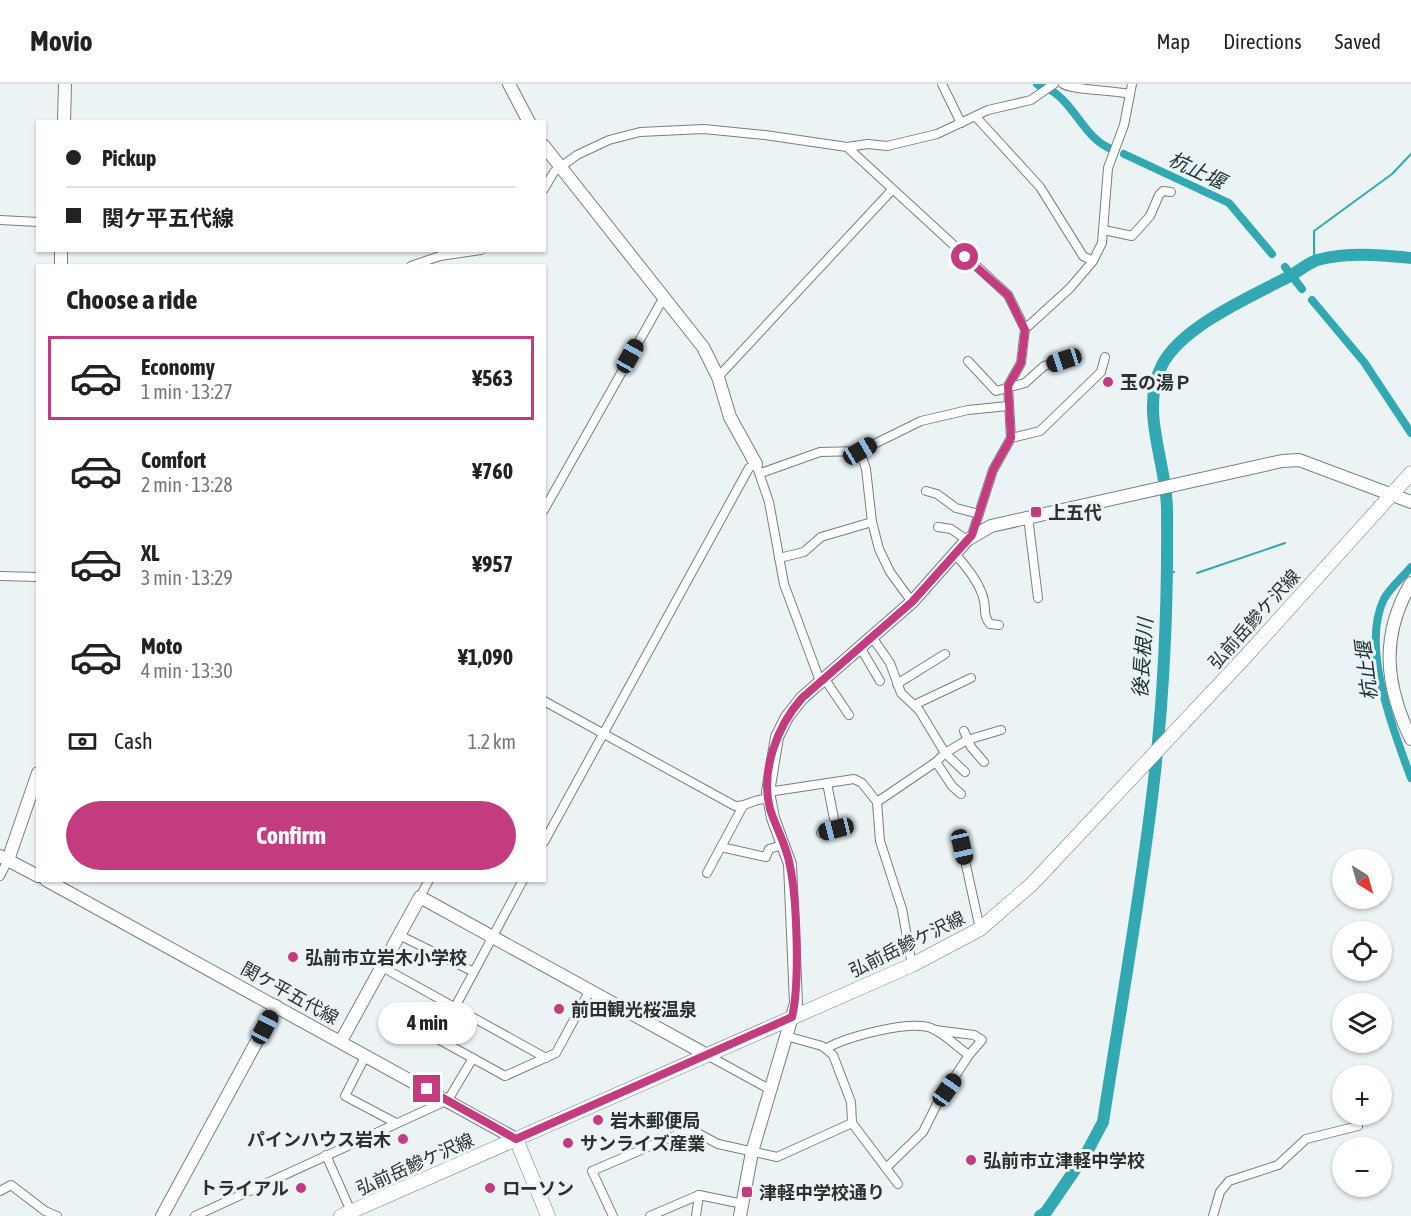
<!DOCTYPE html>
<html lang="en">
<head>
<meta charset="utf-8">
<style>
  :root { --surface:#fff; --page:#f6f6f6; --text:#222; --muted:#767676; --line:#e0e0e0; --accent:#c23c7f }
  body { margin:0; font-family:"Asap Condensed","Noto Sans JP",sans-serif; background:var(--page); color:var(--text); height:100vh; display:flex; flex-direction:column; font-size:22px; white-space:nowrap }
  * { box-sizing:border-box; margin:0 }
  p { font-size:20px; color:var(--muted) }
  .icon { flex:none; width:33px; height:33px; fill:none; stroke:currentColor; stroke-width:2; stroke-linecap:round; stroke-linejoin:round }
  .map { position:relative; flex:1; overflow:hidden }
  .panel { position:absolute; left:36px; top:180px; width:510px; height:618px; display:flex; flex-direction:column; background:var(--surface); border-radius:0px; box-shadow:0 2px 4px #0004 }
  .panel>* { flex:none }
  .banner { position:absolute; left:36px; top:36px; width:510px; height:132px; border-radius:0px; box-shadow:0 2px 4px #0004; display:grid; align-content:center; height:132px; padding:0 30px; background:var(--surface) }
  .needle { width:39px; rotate:143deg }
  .tools { position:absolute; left:1332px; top:765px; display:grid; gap:12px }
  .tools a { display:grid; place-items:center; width:60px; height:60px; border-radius:50%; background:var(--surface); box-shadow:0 2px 4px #0004; font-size:30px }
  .end { position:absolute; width:27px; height:27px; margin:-14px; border:8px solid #c23c7f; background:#fff; box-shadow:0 0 0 3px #fff }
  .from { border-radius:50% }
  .bubble { position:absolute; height:42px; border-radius:21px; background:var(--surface); box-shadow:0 2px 4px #0004; font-size:20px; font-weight:700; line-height:42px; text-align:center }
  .car { position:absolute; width:18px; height:36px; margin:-18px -9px; border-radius:8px; box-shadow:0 0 4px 2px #0007; background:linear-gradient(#222 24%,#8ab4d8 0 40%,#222 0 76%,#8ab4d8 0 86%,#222 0) }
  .banner b { display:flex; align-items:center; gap:21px; height:57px; font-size:22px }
  .banner b+b { border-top:2px solid var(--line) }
  .banner i { width:15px; height:15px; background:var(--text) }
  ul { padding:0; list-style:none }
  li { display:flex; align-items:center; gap:18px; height:84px; margin:0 12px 9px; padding:0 18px; border:3px solid transparent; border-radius:0px }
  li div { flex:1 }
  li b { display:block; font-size:22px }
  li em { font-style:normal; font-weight:700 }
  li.active { border-color:var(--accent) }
  li>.icon { width:54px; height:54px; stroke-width:1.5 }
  h2 { padding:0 30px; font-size:27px; line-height:72px }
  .pay { display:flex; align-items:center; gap:15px; height:66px; padding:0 30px; font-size:22px }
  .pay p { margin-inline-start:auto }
  .action { display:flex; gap:12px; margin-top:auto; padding:12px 30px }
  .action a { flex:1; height:69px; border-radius:36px; background:var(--accent); color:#fff; font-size:24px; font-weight:700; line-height:69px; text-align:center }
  header { display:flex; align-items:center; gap:36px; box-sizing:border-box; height:84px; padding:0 30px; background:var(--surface); border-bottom:2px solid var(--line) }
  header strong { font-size:28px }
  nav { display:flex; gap:33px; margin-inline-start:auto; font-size:21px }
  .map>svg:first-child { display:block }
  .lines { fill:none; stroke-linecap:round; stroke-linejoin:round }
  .stream { stroke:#31a8b2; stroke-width:2 }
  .canal { stroke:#31a8b2; stroke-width:8 }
  .river { stroke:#31a8b2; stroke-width:12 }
  .street-casing { stroke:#787f80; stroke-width:10 }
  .secondary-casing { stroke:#787f80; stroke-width:14 }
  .primary-casing { stroke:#787f80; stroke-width:15 }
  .street { stroke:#fff; stroke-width:8 }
  .secondary { stroke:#fff; stroke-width:12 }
  .primary { stroke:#fff; stroke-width:14 }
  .route { stroke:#c23c7f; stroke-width:8 }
  .poi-dot { fill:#c23c7f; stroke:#ecf3f4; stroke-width:2 }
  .labels { text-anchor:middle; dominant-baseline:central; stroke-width:6; stroke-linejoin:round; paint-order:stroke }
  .poi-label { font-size:18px; font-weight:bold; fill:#2d2f30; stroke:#ecf3f4; text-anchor:start }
  .street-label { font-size:18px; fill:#2d2f30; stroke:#ecf3f4 }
  .water-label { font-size:20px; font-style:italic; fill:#183133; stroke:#ecf3f4 }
</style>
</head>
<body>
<header>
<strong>Movio</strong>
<nav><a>Map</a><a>Directions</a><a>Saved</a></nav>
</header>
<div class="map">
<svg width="1411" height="1132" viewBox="0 0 1411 1132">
  <rect width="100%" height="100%" fill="#ecf3f4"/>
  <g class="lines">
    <g class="stream">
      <polyline points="1314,177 1314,147 1392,90 1411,70"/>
      <polyline points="1168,489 1174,488"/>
      <polyline points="1197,489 1285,459"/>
    </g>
    <g class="canal">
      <polyline points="1037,0 1041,3"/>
      <path d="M1049 5C1074 19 1084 53 1109 64"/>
      <polyline points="1124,70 1229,119 1272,170"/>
      <polyline points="1285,183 1302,205"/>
      <polyline points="1312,216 1364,278 1411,349"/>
      <path d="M1411 483C1403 493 1390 504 1384 515 1360 563 1394 648 1411 694"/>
    </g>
    <path class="river" d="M1040 1132 1046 1128 1087 1068 1103 1038C1120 927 1140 816 1153 705 1164 613 1168 519 1167 426 1167 379 1139 327 1162 281 1182 242 1252 212 1290 192 1299 187 1308 179 1317 176 1349 168 1379 171 1411 174"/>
    <g class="street-casing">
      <g id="street">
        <polyline points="942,0 961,39"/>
        <path d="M1063 0C1072 6 1113 6 1129 10"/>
        <polyline points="976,33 1040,103 1083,172 1093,177"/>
        <polyline points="847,63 1008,211 1025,245 1021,279 1008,302 1011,354 993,386 972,451"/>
        <polyline points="544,105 554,88 577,71 609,56 640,48 704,45 765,51 847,63 868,60 887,62 937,50 988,26 1031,16 1054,0"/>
        <polyline points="0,136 38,138"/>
        <polyline points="1104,146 1132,152 1150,132 1159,111 1163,107 1171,108"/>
        <polyline points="411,182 440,172 481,166"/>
        <polyline points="1025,245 1070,204 1093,177 1102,159 1108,84 1124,41 1132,0"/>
        <polyline points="968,277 996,307 1025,299 1044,282 1064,276"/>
        <polyline points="718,293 892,106"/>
        <polyline points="1011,354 1040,347 1101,288 1105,273"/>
        <polyline points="860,367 866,385 872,438 879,465 890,488 912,518"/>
        <polyline points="761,389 820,368 860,367 921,337 968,326 1008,322"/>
        <polyline points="926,407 937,410 956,424 979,430"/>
        <polyline points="544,426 664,213"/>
        <polyline points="1028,433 1038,514"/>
        <polyline points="938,443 951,445 967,456"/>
        <path d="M955 470C966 482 981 501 984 517 986 526 983 532 990 540L999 541"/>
        <polyline points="779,474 804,468 821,453 872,438"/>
        <polyline points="0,492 38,493"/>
        <polyline points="872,553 890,579 901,609 919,626 945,669 936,678 877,718"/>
        <polyline points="860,563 880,597"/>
        <polyline points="824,594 849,631"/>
        <polyline points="897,600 945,570"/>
        <path d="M544 617 735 722C747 723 756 713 769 715"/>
        <polyline points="914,621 971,594"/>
        <polyline points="964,647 971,663 984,678"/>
        <polyline points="936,678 952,702 961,710"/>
        <polyline points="965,688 945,669 967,656 1001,646"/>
        <polyline points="768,708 854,695 862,699 877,718 880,757 902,825 912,881"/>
        <polyline points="821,749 836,745 827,699"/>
        <polyline points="544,758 749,384 756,380 769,418 784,500 820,597"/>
        <polyline points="721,763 766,773 769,765 783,761"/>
        <polyline points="962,763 980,845"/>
        <polyline points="707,789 743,722"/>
        <polyline points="0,792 8,776"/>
        <polyline points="523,796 438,955 505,992 556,969 590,906"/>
        <polyline points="420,813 429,796"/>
        <polyline points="399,851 474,888"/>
        <polyline points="382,883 546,974"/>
        <polyline points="935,946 974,951 982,956 969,971"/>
        <polyline points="786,952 822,962 833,971 851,1018 852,1039 898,1100"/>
        <path d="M827 964C847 953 908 936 931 944 944 949 957 963 969 971L937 1020 923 1048 886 1084"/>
        <polyline points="366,971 345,1012 396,1039"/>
        <polyline points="707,971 769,1005"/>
        <polyline points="326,1071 353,1132"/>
        <polyline points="0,1107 11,1101 45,1127 57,1132"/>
        <polyline points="195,1132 448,1016 473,974"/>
        <polyline points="613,1132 592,1087 690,1045 718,1060 777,1073 852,1039"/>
        <polyline points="650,1132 699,1111 743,1120"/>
        <polyline points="696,1132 699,1111"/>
        <polyline points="1213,1132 1220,1108 1229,1097 1278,1081 1306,1055 1358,1042"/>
      </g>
    </g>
    <g class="secondary-casing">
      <g id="secondary">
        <polyline points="509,0 529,38"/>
        <polyline points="64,38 65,0"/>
        <polyline points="544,62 703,263 718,293 730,333 756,380"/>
        <polyline points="61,166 61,182"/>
        <path d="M1411 499C1380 552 1385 601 1411 655"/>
        <polyline points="0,772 38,792"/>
        <polyline points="8,776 38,689"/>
        <polyline points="46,796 516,1055"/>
        <polyline points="341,957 420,813 707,971"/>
        <polyline points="162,1132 276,922"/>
        <polyline points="740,1132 752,1068 796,919 790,780 773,734 768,708 777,653 787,633 802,614 912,518 967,456 991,442 1282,377 1299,376 1411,418"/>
      </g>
    </g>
    <g class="primary-casing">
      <g id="primary">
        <polyline points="516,1055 548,1132"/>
        <polyline points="341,1132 912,881 980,845 1032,800 1247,571 1411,389"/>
      </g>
    </g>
    <use href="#street" class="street"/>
    <use href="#secondary" class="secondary"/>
    <use href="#primary" class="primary"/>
  </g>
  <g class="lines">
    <path class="route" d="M427 1005 516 1055 792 933C800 900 797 816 790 782 787 762 776 744 770 725 760 688 777 642 802 614L912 518 972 451 993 386 1011 354 1008 302 1021 279 1025 246 1008 211 965 173"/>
  </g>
  <g class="poi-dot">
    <circle cx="1108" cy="298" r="6"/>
    <rect x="1030" y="422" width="12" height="12" rx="3"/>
    <circle cx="293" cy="873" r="6"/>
    <circle cx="559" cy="925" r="6"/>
    <circle cx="598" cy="1036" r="6"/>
    <circle cx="403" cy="1055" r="6"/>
    <circle cx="568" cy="1059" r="6"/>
    <circle cx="971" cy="1076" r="6"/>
    <circle cx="301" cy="1104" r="6"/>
    <circle cx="490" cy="1104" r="6"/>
    <rect x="741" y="1102" width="12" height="12" rx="3"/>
  </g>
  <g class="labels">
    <g class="poi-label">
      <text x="1120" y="298">玉の湯Ｐ</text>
      <text x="1048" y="428">上五代</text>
      <text x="305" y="873">弘前市立岩木小学校</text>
      <text x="571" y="925">前田観光桜温泉</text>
      <text x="610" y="1036">岩木郵便局</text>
      <text x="391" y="1055" text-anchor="end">パインハウス岩木</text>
      <text x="580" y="1059">サンライズ産業</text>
      <text x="983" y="1076">弘前市立津軽中学校</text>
      <text x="289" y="1104" text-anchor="end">トライアル</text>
      <text x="502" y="1104">ローソン</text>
      <text x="759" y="1108">津軽中学校通り</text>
    </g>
    <g class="street-label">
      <text transform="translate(1254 535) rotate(-48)">弘前岳鰺ケ沢線</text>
      <text transform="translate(907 860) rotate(-26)">弘前岳鰺ケ沢線</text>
      <text transform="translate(290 909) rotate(29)">関ケ平五代線</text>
      <text transform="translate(415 1080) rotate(-24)">弘前岳鰺ケ沢線</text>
    </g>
    <g class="water-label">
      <text transform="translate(1197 86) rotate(25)">杭止堰</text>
      <text transform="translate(1142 574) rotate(-86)">後長根川</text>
      <text transform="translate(1366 587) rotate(-97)">杭止堰</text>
    </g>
  </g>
</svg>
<div class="tools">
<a><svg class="needle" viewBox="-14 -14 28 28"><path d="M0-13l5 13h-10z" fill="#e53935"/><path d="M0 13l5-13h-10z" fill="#767676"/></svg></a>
<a><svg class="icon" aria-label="locate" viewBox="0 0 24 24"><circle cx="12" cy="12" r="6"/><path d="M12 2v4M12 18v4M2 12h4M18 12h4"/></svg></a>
<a><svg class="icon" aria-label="layers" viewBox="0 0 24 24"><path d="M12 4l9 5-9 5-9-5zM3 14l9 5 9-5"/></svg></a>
<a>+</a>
<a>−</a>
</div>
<i class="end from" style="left:965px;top:173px"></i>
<i class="end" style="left:427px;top:1005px"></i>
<div class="bubble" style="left:378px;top:918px;width:99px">4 min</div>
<i class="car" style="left:630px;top:272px;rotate:29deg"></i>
<i class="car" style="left:1064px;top:276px;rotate:252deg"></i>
<i class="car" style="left:860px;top:367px;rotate:60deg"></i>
<i class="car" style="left:836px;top:745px;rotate:256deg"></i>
<i class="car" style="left:962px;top:763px;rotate:167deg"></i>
<i class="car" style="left:265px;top:943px;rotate:28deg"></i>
<i class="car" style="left:947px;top:1006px;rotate:35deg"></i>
<div class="banner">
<b><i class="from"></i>Pickup</b>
<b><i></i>関ケ平五代線</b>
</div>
<section class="panel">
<h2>Choose a ride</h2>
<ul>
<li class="active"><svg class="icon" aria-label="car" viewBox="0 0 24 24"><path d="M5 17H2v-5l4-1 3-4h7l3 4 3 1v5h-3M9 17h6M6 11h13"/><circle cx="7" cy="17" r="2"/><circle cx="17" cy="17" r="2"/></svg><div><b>Economy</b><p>1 min · 13:27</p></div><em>¥563</em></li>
<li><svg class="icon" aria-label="car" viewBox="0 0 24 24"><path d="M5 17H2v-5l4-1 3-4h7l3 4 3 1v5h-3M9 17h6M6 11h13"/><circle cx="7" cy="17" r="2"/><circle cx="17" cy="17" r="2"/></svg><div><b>Comfort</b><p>2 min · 13:28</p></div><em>¥760</em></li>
<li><svg class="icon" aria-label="car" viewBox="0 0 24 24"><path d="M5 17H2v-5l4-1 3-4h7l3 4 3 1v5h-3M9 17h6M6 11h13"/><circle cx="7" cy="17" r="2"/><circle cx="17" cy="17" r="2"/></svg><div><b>XL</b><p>3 min · 13:29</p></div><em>¥957</em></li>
<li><svg class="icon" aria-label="car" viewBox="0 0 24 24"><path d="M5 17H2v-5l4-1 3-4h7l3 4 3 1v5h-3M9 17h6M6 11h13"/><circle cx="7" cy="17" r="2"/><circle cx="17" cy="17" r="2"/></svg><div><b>Moto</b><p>4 min · 13:30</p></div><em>¥1,090</em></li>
</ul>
<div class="pay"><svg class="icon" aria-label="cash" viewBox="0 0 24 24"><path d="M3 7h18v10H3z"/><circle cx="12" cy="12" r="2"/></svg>Cash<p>1.2 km</p></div>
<div class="action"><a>Confirm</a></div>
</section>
</div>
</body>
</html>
